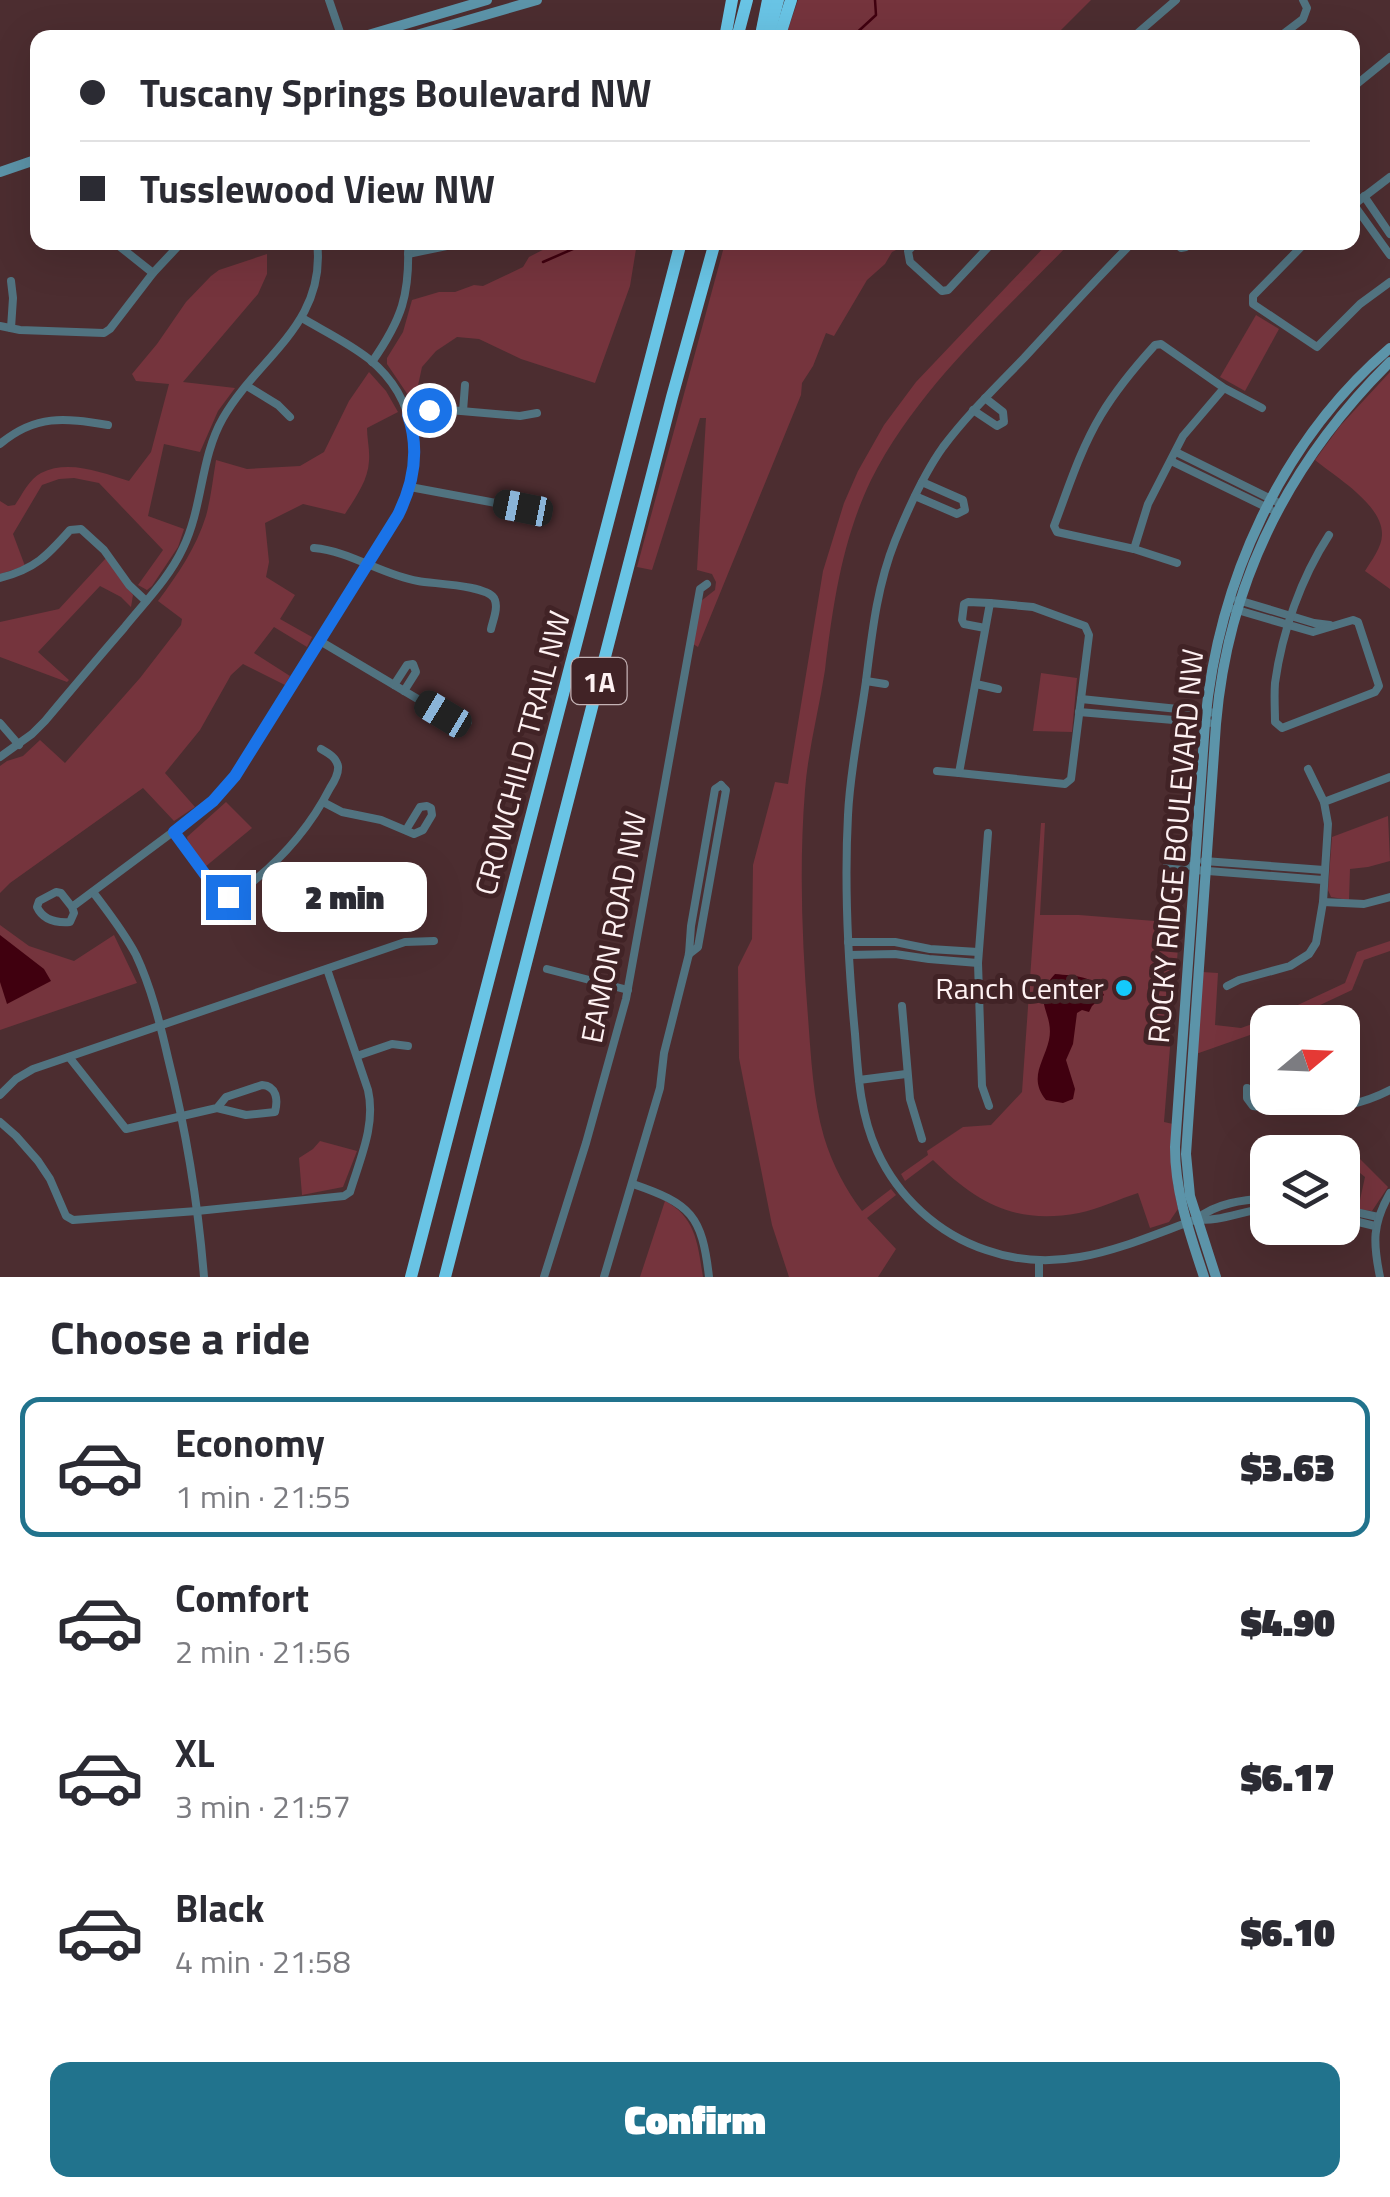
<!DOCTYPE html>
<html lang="en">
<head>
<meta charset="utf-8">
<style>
  :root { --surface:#fff; --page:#f2f2f3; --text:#2b2b33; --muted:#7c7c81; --line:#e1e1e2; --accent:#21738d }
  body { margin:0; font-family:"Titillium Web",sans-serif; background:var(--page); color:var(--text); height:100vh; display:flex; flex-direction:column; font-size:38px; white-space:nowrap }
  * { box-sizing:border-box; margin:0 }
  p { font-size:32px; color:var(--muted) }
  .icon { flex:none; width:55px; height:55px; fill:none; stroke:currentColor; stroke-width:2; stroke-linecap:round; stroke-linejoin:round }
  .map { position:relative; height:1277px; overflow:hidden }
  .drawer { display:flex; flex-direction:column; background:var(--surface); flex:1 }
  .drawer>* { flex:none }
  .top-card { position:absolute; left:30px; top:30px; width:1330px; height:220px; border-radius:20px; box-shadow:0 10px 40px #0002; display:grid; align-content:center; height:220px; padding:0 50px; background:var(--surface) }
  .needle { width:65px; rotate:71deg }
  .controls { position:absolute; left:1250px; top:1005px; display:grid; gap:20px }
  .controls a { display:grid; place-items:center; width:110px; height:110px; border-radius:20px; background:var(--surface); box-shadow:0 10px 40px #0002; font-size:50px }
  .end { position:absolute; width:45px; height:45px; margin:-22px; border:12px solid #1a73e8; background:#fff; box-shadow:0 0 0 5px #fff }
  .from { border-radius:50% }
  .bubble { position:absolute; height:70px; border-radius:20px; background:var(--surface); box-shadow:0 10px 40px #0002; font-size:32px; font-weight:800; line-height:70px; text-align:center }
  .car { position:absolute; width:30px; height:60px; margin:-30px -15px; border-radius:12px; box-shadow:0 0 8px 2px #0007; background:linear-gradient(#222 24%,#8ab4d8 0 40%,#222 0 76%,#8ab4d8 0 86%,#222 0) }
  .top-card b { display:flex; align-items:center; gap:35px; height:95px; font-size:38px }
  .top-card b+b { border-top:2px solid var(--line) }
  .top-card i { width:25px; height:25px; background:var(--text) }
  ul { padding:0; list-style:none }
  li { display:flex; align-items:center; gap:30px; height:140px; margin:0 20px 15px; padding:0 30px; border:5px solid transparent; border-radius:20px }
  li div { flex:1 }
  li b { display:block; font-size:38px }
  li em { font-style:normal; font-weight:800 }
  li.selected { border-color:var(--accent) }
  li>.icon { width:90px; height:90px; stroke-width:1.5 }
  h2 { padding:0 50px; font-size:45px; line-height:120px }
  .cta { display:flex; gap:20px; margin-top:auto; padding:20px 50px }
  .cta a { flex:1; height:115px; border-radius:20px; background:var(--accent); color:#fff; font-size:40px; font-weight:800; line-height:115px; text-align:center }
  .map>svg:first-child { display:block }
  .green { fill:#75343d }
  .water { fill:#40000f }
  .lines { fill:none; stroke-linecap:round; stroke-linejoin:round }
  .stream { stroke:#40000f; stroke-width:2.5 }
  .street { stroke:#517380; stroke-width:8 }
  .secondary { stroke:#5c94a9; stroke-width:10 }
  .highway { stroke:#69c4e5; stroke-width:12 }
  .route { stroke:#1a73e8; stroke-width:12 }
  .poi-dot { fill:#14cafb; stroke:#412326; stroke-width:4 }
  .labels { text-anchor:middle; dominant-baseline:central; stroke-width:10; stroke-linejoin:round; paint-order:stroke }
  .shield { fill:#412326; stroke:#c5b3b5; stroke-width:2.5 }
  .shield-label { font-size:28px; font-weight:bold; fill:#fef1f2 }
  .street-label { font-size:30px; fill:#fef1f2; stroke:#412326 }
  .poi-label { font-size:30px; fill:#fef1f2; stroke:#412326; text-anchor:end }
</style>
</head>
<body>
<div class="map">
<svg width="1390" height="1277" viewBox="0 0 1390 1277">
  <rect width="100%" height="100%" fill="#4c2d30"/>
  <g class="green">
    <polygon points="798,0 1091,0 1054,37 785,38"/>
    <polygon points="556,243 637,243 630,286 595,383 521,359 479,339 457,337 436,351 422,367 414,404 387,364 387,358 403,332 412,300 439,292 455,292 474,285 483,286 523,267 529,257"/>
    <polygon points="725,243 896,243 902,247 892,252 885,264 867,280 834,336 826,333 813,366 802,383 801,395 698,647 693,644 701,601 715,590 716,582 712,574 697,570 706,418 700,418 652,570 637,567"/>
    <path d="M1048 243H1070C999 317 918 387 871 480 842 540 833 605 825 670 819 710 808 750 805 790 799 866 802 942 808 1017 811 1057 813 1099 824 1137 832 1164 846 1190 862 1211L891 1189 896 1195 867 1218 896 1249 878 1277H789L772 1225 739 1058 738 967 752 939 753 865 774 786 775 782 788 784 823 571 844 503 858 471 884 425 916 382Z"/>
    <path d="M267 254V274L258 294 183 382 235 388 218 411 200 452 164 444 148 516 184 529 178 547 152 586 147 590 138 585 163 550 99 483 74 478 59 479 42 485 13 534 25 566 0 574V501L8 506 15 505C22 495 29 479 41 473 69 459 102 473 129 481L151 452 169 384 136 381 132 374 157 344 186 302 211 276 219 270Z"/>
    <polygon points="1256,315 1279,329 1245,391 1220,377"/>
    <path d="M369 372 386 391 398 412 367 428C367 439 370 450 369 461 368 481 355 498 345 514L303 504 265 523 269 562 266 577 295 595 280 619 312 637 307 647 274 627 254 653 290 676 285 685 243 664 231 675 200 730 165 773 195 807 174 821 143 788 10 883 0 893V766L7 761 23 756 40 740 65 763 140 678 181 625 182 619 158 601C178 574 196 548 206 516 211 498 213 478 216 460L247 469 300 466 324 452 349 401Z"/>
    <path d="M1390 372V589L1365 571C1371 561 1382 547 1382 535 1383 505 1337 478 1315 460L1340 426Z"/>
    <polygon points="106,558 133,595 131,607 121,597 100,586 38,652 69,680 67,682 0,657 0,622 59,609"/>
    <polygon points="1041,673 1077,678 1072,732 1033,731"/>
    <polygon points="226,802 252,828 205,867 188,843 187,837"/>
    <polygon points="1388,816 1390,861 1368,867 1350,869 1349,900 1331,897 1328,890 1332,837"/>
    <path d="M1041 823H1045L1040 915H1079L1180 923 1164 1122 1173 1124V1183L1178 1209 1169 1222 1150 1228 1138 1193C1119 1199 1099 1209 1079 1213 1015 1225 977 1203 933 1160L905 1181 901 1174 928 1155 927 1151 963 1127 991 1125 1022 1092Z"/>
    <polygon points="0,925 29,946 74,961 114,935 137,983 0,1030"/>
    <polygon points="1390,941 1390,951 1364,960 1352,990 1284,1022 1268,1022 1267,1029 1196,1054 1202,972 1218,973 1215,1025 1241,1028 1272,1017 1345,983 1357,952"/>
    <polygon points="320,1141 357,1151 343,1187 302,1195 299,1158 313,1149"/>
    <polygon points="1343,1157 1358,1157 1388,1187 1372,1211 1358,1209 1365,1177 1360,1173 1343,1169"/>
    <path d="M665 1201C696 1217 698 1245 703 1277H640Z"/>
  </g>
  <g class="water">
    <polygon points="0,935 44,969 51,981 7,1004 0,982"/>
    <path d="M1055 974C1075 976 1095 975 1104 995L1092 1006 1089 1012 1082 1010 1077 1013 1073 1044 1066 1060 1075 1089 1073 1099 1063 1103 1046 1100C1028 1078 1044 1062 1049 1040 1055 1012 1029 1001 1055 974Z"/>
  </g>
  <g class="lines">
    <g class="stream">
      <polyline points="851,38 876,15 875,0"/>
      <polyline points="543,262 589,242"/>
    </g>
    <g class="street">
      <polyline points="329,0 342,38"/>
      <polyline points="1132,38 1176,0"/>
      <polyline points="1278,38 1303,19 1307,8 1303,0"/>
      <polyline points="1352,88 1390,57"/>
      <polyline points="1364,196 1390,234"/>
      <polyline points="1354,205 1390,255"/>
      <polyline points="1352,206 1390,177"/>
      <polyline points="114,242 153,273"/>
      <polyline points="917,242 908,251 910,262 942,291 948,290 993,242"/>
      <path d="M1133 242C1095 280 1060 319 1024 358 996 387 967 415 943 447 923 475 908 509 895 541 877 586 872 633 866 681 860 725 850 770 848 815 844 888 848 961 855 1034 858 1074 860 1114 877 1151 898 1197 938 1234 986 1250 1062 1277 1125 1245 1197 1219 1216 1203 1243 1200 1268 1198"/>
      <polyline points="1174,242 1181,248 1186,247 1189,242"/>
      <polyline points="1306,242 1253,296 1253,304 1317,347 1360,304 1390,282"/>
      <polyline points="408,254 466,242"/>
      <polyline points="0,326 20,330 104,333 110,329 153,273 182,242"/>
      <polyline points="11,328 13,298 11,281"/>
      <path d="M372 362C402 319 410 295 408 242"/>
      <polyline points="247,386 278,405 290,417"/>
      <path d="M1224 388 1183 436 1148 504 1134 549 1057 532 1054 526C1068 489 1080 450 1101 415 1116 390 1135 367 1155 345L1161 344 1224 388 1262 408"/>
      <polyline points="973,410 997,426 1004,422 1003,412 985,398"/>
      <polyline points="463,411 465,385"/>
      <polyline points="408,415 438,409 520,416 537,413"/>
      <path d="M0 444C36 414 64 418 108 425"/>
      <polyline points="1176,452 1281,504"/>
      <polyline points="1171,461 1270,509"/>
      <polyline points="410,487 523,508"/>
      <polyline points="915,496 957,514 965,510 963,500 922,482"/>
      <path d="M314 548C350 551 382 575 418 581 434 584 485 585 494 598 499 607 493 620 491 629"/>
      <polyline points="1134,549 1177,563"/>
      <path d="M0 578C35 569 47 556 70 530L81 529 104 550 129 585 146 601"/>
      <polyline points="1238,600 1314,623 1330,625"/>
      <polygon points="990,603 1033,607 1085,626 1089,635 1071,779 1065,784 959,773"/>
      <path d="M1234 609 1313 632 1353 620 1358 622 1379 686 1375 692 1282 728 1275 722C1275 710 1274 696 1275 683 1282 632 1301 578 1329 535"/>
      <polyline points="985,628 964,624 962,620 964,604 968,602 990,603"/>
      <polyline points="320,641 443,714 468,722"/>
      <polyline points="866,681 885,684"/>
      <polyline points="976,684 998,689"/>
      <polyline points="394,685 407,665 413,664 416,672 404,691"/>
      <polyline points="1081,699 1217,713"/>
      <polyline points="1079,712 1209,723"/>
      <polyline points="0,723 19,745"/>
      <path d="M0 757 32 734 45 721C71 690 97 659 124 628 145 602 169 578 183 548 203 507 200 458 223 418 258 357 327 324 317 242"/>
      <polyline points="1308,769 1324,802"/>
      <polyline points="937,771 959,773"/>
      <polyline points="323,802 342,812 381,820 414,834 423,830 432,815 431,808 427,806 420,807 406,830"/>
      <path d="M173 832 218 892 224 896H234C275 867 307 833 330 788 334 782 339 774 338 766 336 757 328 753 321 749"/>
      <polyline points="988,833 978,963 982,1086 989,1106"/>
      <polyline points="1204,861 1324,870"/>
      <polyline points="273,865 310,899"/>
      <polyline points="1167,865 1196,866"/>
      <polyline points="1195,870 1323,880"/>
      <path d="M93 892C108 912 124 932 136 955 151 987 160 1023 168 1058 186 1130 198 1203 204 1277"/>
      <polyline points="1323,902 1364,904 1390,897"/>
      <path d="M72 907 61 893 56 892 39 901 37 907C43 920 56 923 70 922L74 913 72 907 201 811 227 787 243 764 398 515C425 462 418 399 369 359 349 343 324 331 302 318"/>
      <polyline points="848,942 895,942 930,949 978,952"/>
      <polyline points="689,954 698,947 726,790 721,785"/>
      <polyline points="849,955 895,954 929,959 978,963"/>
      <polyline points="547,969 628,990"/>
      <polyline points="1227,986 1239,980 1290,966 1309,954 1316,943 1323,902 1328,824 1324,802 1390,777"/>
      <polyline points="902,1006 910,1099 922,1139"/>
      <polyline points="357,1056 392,1044 408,1046"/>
      <path d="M69 1057 126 1129 217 1108 246 1115 275 1112C278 1100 277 1086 262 1085L226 1097 217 1108"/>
      <polyline points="859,1080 906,1074"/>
      <path d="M1247 1088V1098L1253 1106C1299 1113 1348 1112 1390 1090"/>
      <polyline points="0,1095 16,1079 33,1069 405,942 434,941"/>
      <path d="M0 1122 16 1136 38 1161 50 1179 66 1216 73 1220 197 1211 344 1196 350 1192C360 1159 376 1125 368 1090L327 969"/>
      <path d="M633 1184C691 1204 702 1215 709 1277"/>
      <polyline points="1342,1209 1378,1217"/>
      <polyline points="1342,1218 1375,1226"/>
      <path d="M1197 1219C1216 1223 1245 1210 1268 1208"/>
      <polyline points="1039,1261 1039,1277"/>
      <polyline points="544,1277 586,1143 626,999 700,589 707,584"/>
      <polyline points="604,1277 660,1088 664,1053 689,954 691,926 715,789 721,785"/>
      <path d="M1380 1277C1373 1243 1372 1224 1390 1193"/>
    </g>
    <g class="secondary">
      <polyline points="358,38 487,0"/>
      <polyline points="406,38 537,0"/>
      <polyline points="0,172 38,159"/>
      <path d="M1204 1277C1190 1234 1175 1193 1175 1147L1205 723C1218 582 1281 441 1390 348"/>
      <path d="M1216 1277 1190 1196 1186 1154 1216 724C1228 582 1290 461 1390 362"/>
    </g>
    <g class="highway">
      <polyline points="762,30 768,0"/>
      <polyline points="725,38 732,0"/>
      <polyline points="737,38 747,0"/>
      <polyline points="768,38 778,0"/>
      <polyline points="779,38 791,0"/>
      <polyline points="411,1277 681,242"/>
      <polyline points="445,1277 672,397 715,242"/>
    </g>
  </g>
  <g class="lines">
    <path class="route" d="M228 897 218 892 174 832 213 801 235 776 398 515C414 483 420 450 408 415L429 410"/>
  </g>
  <circle class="poi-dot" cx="1124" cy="988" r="10"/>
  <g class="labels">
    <rect class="shield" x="571.5" y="658" width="55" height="46" rx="8"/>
    <g class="shield-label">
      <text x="599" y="681">1A</text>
    </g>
    <g class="street-label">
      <text transform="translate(522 753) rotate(-75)">CROWCHILD TRAIL NW</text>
      <text transform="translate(1175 846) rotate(-85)">ROCKY RIDGE BOULEVARD NW</text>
      <text transform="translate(613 927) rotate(-79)">EAMON ROAD NW</text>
    </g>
    <g class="poi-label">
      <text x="1104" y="988">Ranch Center</text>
    </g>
  </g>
</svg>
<div class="controls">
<a><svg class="needle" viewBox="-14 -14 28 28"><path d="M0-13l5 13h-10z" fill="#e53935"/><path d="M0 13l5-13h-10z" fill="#7c7c81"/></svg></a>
<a><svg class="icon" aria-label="layers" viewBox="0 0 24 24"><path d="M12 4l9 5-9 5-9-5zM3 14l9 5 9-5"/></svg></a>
</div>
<i class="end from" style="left:429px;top:410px"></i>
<i class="end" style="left:228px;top:897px"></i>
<div class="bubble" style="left:262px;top:862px;width:165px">2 min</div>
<i class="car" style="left:523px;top:508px;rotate:281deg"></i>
<i class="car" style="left:443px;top:714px;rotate:301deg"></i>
<div class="top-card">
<b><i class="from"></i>Tuscany Springs Boulevard NW</b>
<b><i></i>Tusslewood View NW</b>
</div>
</div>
<section class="drawer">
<h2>Choose a ride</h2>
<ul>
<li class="selected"><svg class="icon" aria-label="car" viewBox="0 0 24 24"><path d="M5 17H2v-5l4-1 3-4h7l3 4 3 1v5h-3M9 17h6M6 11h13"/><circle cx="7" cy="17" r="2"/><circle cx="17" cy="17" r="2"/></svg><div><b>Economy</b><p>1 min · 21:55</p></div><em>$3.63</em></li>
<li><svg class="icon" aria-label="car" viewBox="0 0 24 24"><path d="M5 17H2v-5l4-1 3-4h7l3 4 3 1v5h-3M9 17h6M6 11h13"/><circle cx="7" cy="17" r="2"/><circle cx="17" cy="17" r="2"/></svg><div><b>Comfort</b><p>2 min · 21:56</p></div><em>$4.90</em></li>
<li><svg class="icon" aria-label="car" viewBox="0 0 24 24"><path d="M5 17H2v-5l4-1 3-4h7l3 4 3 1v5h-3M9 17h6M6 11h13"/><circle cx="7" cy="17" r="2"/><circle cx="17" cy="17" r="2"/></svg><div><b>XL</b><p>3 min · 21:57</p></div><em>$6.17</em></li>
<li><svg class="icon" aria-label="car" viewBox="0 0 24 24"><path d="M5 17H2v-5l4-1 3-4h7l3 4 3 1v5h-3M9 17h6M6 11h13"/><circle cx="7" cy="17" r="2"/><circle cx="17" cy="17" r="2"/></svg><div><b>Black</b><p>4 min · 21:58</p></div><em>$6.10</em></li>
</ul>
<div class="cta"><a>Confirm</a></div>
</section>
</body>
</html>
